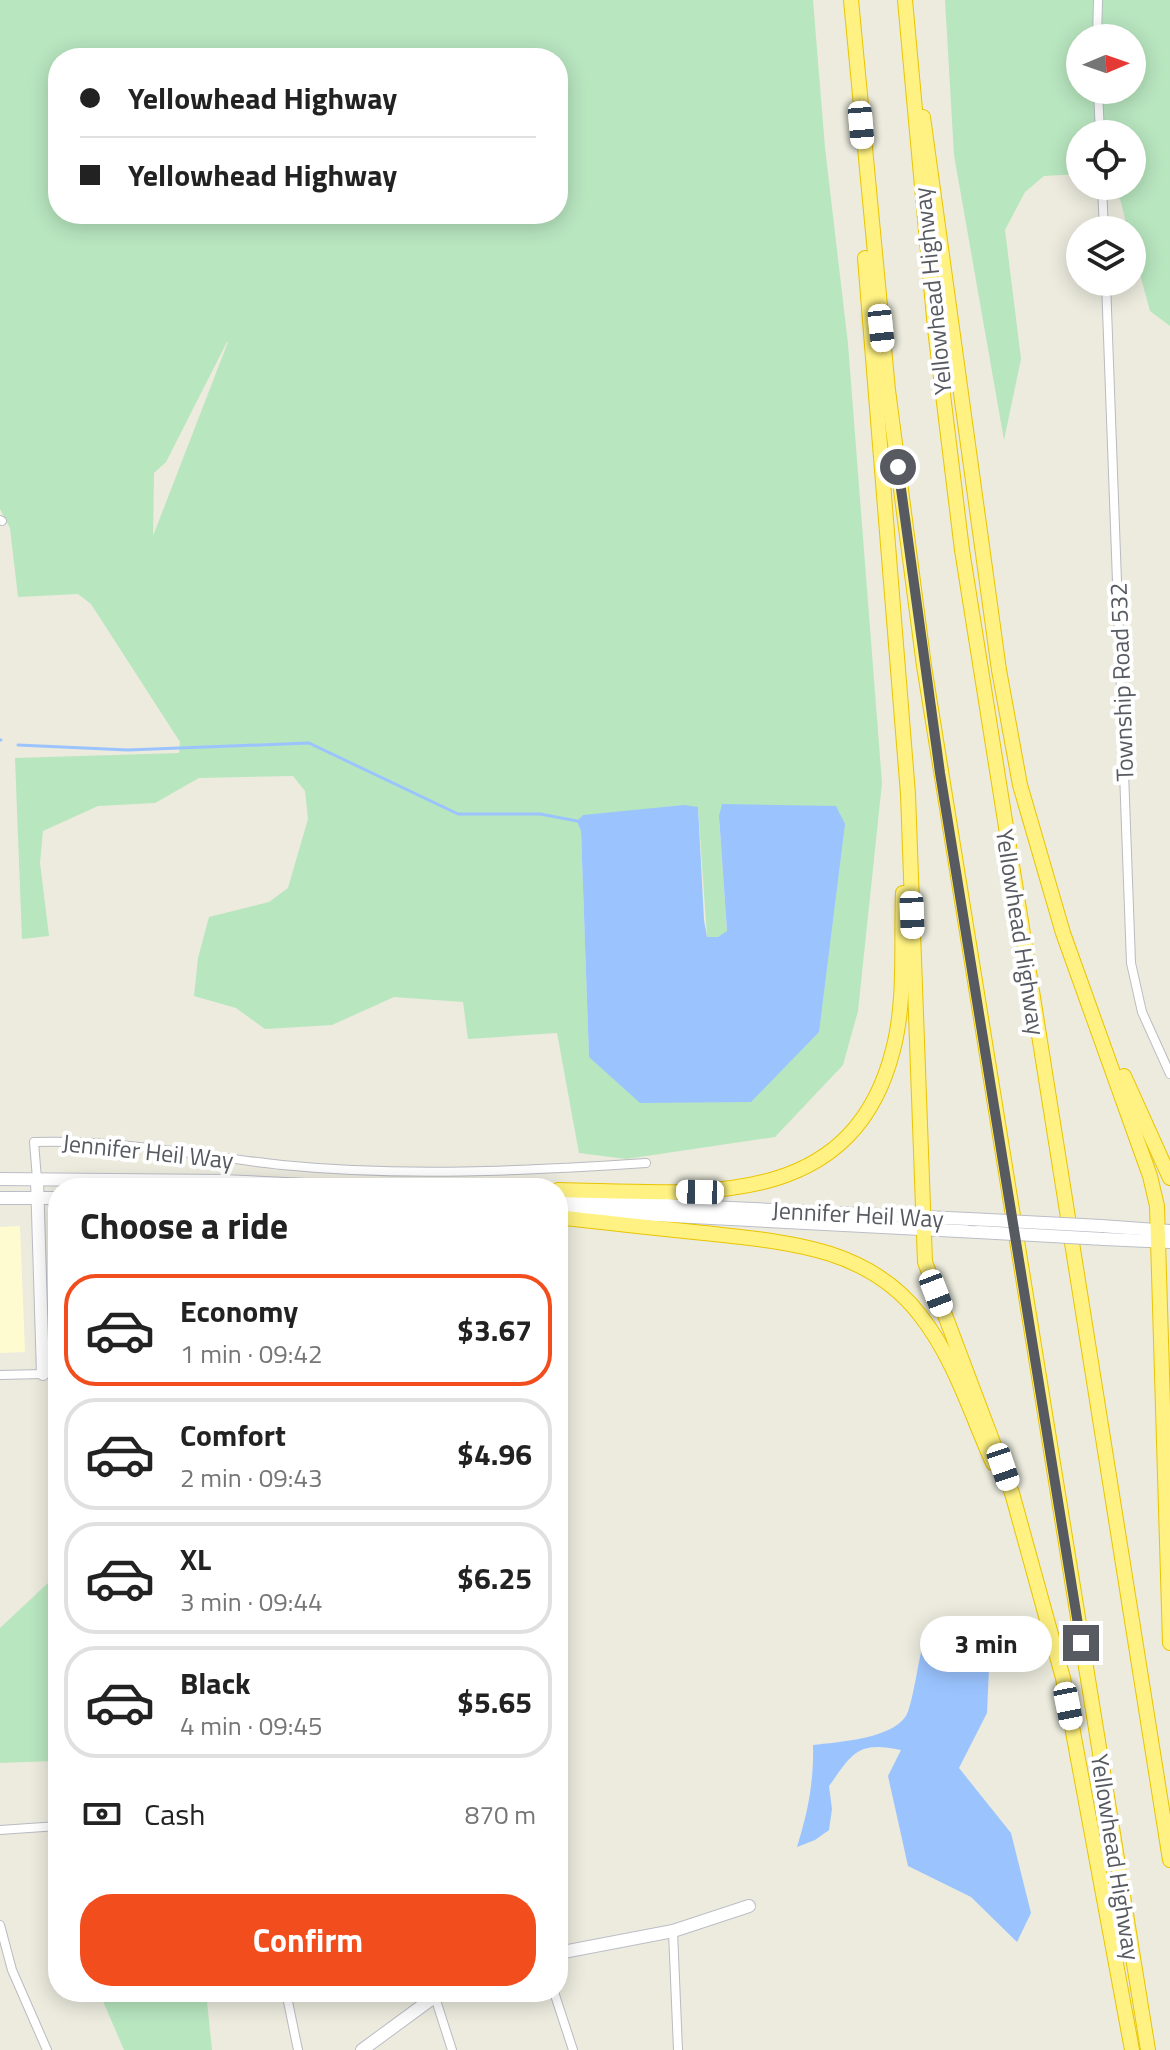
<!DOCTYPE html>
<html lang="en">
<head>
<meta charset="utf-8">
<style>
  :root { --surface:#fff; --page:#f2f2f2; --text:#222; --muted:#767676; --line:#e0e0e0; --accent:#f24e1d }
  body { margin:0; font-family:"Titillium Web",sans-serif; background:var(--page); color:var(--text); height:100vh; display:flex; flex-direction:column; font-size:30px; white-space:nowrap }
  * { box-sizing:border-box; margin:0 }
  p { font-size:26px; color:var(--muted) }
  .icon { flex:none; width:44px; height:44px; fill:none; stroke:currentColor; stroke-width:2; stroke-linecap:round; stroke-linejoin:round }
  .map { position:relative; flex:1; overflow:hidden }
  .panel { position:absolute; left:48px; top:1178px; width:520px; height:824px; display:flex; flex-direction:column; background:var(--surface); border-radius:32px; box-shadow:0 4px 20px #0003 }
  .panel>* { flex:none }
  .hud { position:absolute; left:48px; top:48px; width:520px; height:176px; border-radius:32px; box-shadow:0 4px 20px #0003; display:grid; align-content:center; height:176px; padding:0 32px; background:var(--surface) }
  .needle { width:52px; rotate:88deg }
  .tools { position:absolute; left:1066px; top:24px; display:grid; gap:16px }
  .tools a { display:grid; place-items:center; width:80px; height:80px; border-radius:50%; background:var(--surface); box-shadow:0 4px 20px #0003; font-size:40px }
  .end { position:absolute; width:36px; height:36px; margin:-18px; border:10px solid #575a60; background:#fff; box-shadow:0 0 0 4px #fff }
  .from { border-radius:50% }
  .bubble { position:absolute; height:56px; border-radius:28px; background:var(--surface); box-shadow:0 4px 20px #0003; font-size:26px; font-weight:700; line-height:56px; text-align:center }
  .car { position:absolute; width:24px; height:48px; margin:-24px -12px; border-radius:10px; box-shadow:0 0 6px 2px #0007; background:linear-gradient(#fff 24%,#345 0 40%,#fff 0 76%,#345 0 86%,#fff 0) }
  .hud b { display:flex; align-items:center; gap:28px; height:76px; font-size:30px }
  .hud b+b { border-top:2px solid var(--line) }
  .hud i { width:20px; height:20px; background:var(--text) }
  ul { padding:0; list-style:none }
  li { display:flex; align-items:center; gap:24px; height:112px; margin:0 16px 12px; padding:0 16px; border:4px solid var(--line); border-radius:32px }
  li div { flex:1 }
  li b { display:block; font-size:30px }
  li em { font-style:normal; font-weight:700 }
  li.active { border-color:var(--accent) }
  li>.icon { width:72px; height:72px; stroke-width:1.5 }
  h2 { padding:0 32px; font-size:36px; line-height:96px }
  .pay { display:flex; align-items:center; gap:20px; height:88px; padding:0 32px; font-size:30px }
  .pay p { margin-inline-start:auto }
  .primary-button { display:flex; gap:16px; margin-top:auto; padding:16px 32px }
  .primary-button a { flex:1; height:92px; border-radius:32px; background:var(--accent); color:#fff; font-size:32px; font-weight:700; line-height:92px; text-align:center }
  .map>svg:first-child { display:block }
  .commercial { fill:#fffbd0 }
  .green { fill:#b8e6bf; fill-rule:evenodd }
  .water { fill:#9bc4ff }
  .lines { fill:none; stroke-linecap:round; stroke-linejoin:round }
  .stream { stroke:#9bc4ff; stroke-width:3 }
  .street-casing { stroke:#b9bbc1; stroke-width:10 }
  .secondary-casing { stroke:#bbbec6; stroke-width:14 }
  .highway-casing { stroke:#eac400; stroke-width:16 }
  .street { stroke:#fff; stroke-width:8 }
  .secondary { stroke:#fff; stroke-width:12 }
  .highway { stroke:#fff282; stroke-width:14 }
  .secondary-bridge-casing { stroke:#bbbec6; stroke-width:14; stroke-linecap:butt }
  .secondary-bridge { stroke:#fff; stroke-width:12 }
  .route { stroke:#575a60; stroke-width:10 }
  .labels { text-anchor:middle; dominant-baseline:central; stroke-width:8; stroke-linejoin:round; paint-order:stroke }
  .street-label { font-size:24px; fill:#575a60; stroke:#fff }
</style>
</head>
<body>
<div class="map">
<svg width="1170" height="2050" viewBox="0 0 1170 2050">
  <rect width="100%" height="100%" fill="#ecebde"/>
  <polygon class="commercial" points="20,1226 25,1352 0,1353 0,1227"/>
  <g class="green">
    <path d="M0 0H813L825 148 848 344 882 783 858 1011 843 1065 775 1137 626 1159 579 1153 557 1033 468 1039 463 1002 394 997 332 1025 265 1029 236 1008 194 996 198 958 209 917 269 902 288 888 308 819 305 791 293 776 199 778 155 803 98 806 43 831 40 863 49 936 22 939 15 758 179 753 180 742 91 604 78 594 18 597 10 528 0 509ZM58 58H558V214H58ZM227 342H228L153 536 154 473 166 462ZM698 807 707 937H718L727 932 719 816 751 1102 589 1057 581 831Z"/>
    <path d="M945 0H1170V326L1150 311 1132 245V230H1128L1120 199 1104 186H1132V134H1080V174L1044 176 1025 192 1005 230 1021 359 1004 440 954 155ZM1080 38H1132V90H1080Z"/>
    <polygon points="48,1583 53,1761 0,1763 0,1628"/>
    <polygon points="99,1992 206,1992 212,2050 124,2050"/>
  </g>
  <g class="water">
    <polygon points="722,804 836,806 845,824 819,1032 751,1102 640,1103 589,1057 581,831 577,821 583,815 684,805 698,807 704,920 707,937 718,937 727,931 719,816"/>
    <path d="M965 1637 989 1668 987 1713 959 1768 1011 1833 1031 1913 1017 1942 971 1897 908 1866 888 1776 901 1750C857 1741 853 1753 829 1786L832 1809 829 1830 815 1840 797 1847C808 1812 814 1781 813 1745 838 1742 891 1739 906 1716 912 1707 919 1658 923 1644Z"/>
  </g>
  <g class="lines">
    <g class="stream">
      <polyline points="0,740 1,740"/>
      <polyline points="18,745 128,750 309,743 458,814 540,814 577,821"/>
    </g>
    <g class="street-casing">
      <g id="street">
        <polyline points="1097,38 1098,0"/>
        <polyline points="1098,90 1100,134"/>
        <polyline points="1102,186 1104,230"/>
        <polyline points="1106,282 1131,963 1142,1012 1170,1074"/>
        <polyline points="0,520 2,521"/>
        <path d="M37 1179 34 1142C118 1139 199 1156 282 1165 403 1177 525 1171 646 1163"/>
        <polyline points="0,1375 43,1374"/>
        <polyline points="0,1830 58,1826"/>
        <polyline points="0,1925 12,1970 47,2050"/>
        <polyline points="673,1931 678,2050"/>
        <polyline points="286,1992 298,2050"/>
        <polyline points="554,1992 573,2050"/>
        <polyline points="434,1994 452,2050"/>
      </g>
    </g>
    <g class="secondary-casing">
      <g id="secondary">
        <polyline points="0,1179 222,1181 370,1188"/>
        <polyline points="37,1179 43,1374"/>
        <polyline points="0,1198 58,1198"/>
        <polyline points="558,1200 969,1219"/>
        <polyline points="558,1210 978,1232"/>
        <polyline points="1101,1226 1170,1231"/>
        <polyline points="1104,1239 1170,1242"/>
        <polyline points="558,1953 673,1931 749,1906"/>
        <polyline points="362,2050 441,1992"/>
      </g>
    </g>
    <g class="highway-casing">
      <g id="highway">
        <polyline points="851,0 888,390 924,666 1148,2050"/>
        <polyline points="905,0 935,329 962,550 1170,1860"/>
        <polyline points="923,117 999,670 1020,785 1063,933 1150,1176 1157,1206 1170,1643"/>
        <polyline points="865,258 908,794 925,1262 1012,1493 1063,1678 1132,2050"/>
        <polyline points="1124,1076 1170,1178"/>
        <path d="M558 1190C690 1192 851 1216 893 1050 906 1001 901 943 903 893"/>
        <path d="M558 1217C607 1223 655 1228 704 1233 784 1242 867 1246 920 1315 954 1358 971 1414 993 1463"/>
      </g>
    </g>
    <use href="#street" class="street"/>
    <use href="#secondary" class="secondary"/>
    <use href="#highway" class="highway"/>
    <g class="secondary-bridge-casing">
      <g id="secondary-bridge">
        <polyline points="969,1219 1101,1226"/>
        <polyline points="978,1232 1104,1239"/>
      </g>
    </g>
    <use href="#secondary-bridge" class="secondary-bridge"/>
  </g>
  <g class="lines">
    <polyline class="route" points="898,467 940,773 1081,1643"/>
  </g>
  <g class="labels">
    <g class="street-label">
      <text transform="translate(932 291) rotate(-96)">Yellowhead Highway</text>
      <text transform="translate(1121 682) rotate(-92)">Township Road 532</text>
      <text transform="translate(1021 932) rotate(81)">Yellowhead Highway</text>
      <text transform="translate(148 1151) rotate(6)">Jennifer Heil Way</text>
      <text transform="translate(858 1214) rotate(3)">Jennifer Heil Way</text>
      <text transform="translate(1116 1857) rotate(81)">Yellowhead Highway</text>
    </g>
  </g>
</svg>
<div class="tools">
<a><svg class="needle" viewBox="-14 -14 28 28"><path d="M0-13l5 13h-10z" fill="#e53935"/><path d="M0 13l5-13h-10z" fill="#767676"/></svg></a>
<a><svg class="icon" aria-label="locate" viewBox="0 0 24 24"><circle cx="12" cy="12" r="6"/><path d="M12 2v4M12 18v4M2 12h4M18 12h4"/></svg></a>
<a><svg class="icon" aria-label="layers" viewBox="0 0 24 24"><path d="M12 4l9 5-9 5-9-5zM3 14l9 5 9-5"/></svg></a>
</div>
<i class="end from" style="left:898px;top:467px"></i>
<i class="end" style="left:1081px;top:1643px"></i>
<div class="bubble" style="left:920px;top:1616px;width:132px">3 min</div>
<i class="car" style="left:861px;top:125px;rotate:175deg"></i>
<i class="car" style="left:881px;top:328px;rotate:174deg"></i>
<i class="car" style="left:912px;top:915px;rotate:178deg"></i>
<i class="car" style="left:700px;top:1192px;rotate:271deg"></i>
<i class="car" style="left:936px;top:1293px;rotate:159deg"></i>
<i class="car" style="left:1003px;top:1467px;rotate:161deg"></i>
<i class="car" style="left:1068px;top:1706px;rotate:169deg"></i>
<div class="hud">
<b><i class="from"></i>Yellowhead Highway</b>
<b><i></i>Yellowhead Highway</b>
</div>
<section class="panel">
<h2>Choose a ride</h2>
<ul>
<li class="active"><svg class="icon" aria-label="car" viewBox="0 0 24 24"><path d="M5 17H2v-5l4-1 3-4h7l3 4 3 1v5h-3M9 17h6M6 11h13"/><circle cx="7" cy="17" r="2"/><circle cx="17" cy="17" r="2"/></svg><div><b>Economy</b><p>1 min · 09:42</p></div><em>$3.67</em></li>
<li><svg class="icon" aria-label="car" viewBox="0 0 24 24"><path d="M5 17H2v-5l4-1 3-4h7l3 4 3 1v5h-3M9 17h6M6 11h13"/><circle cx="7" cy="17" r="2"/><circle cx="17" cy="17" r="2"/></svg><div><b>Comfort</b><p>2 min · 09:43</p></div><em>$4.96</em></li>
<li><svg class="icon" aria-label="car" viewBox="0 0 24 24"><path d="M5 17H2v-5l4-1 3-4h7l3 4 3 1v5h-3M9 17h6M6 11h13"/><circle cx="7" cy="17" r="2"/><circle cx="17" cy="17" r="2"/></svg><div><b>XL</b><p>3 min · 09:44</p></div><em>$6.25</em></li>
<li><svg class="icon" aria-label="car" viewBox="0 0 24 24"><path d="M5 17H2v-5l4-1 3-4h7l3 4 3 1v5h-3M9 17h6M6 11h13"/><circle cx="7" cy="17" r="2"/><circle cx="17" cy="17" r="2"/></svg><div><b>Black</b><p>4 min · 09:45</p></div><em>$5.65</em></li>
</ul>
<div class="pay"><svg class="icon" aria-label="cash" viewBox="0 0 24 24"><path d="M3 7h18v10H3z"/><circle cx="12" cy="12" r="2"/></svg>Cash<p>870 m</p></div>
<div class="primary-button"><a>Confirm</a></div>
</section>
</div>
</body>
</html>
